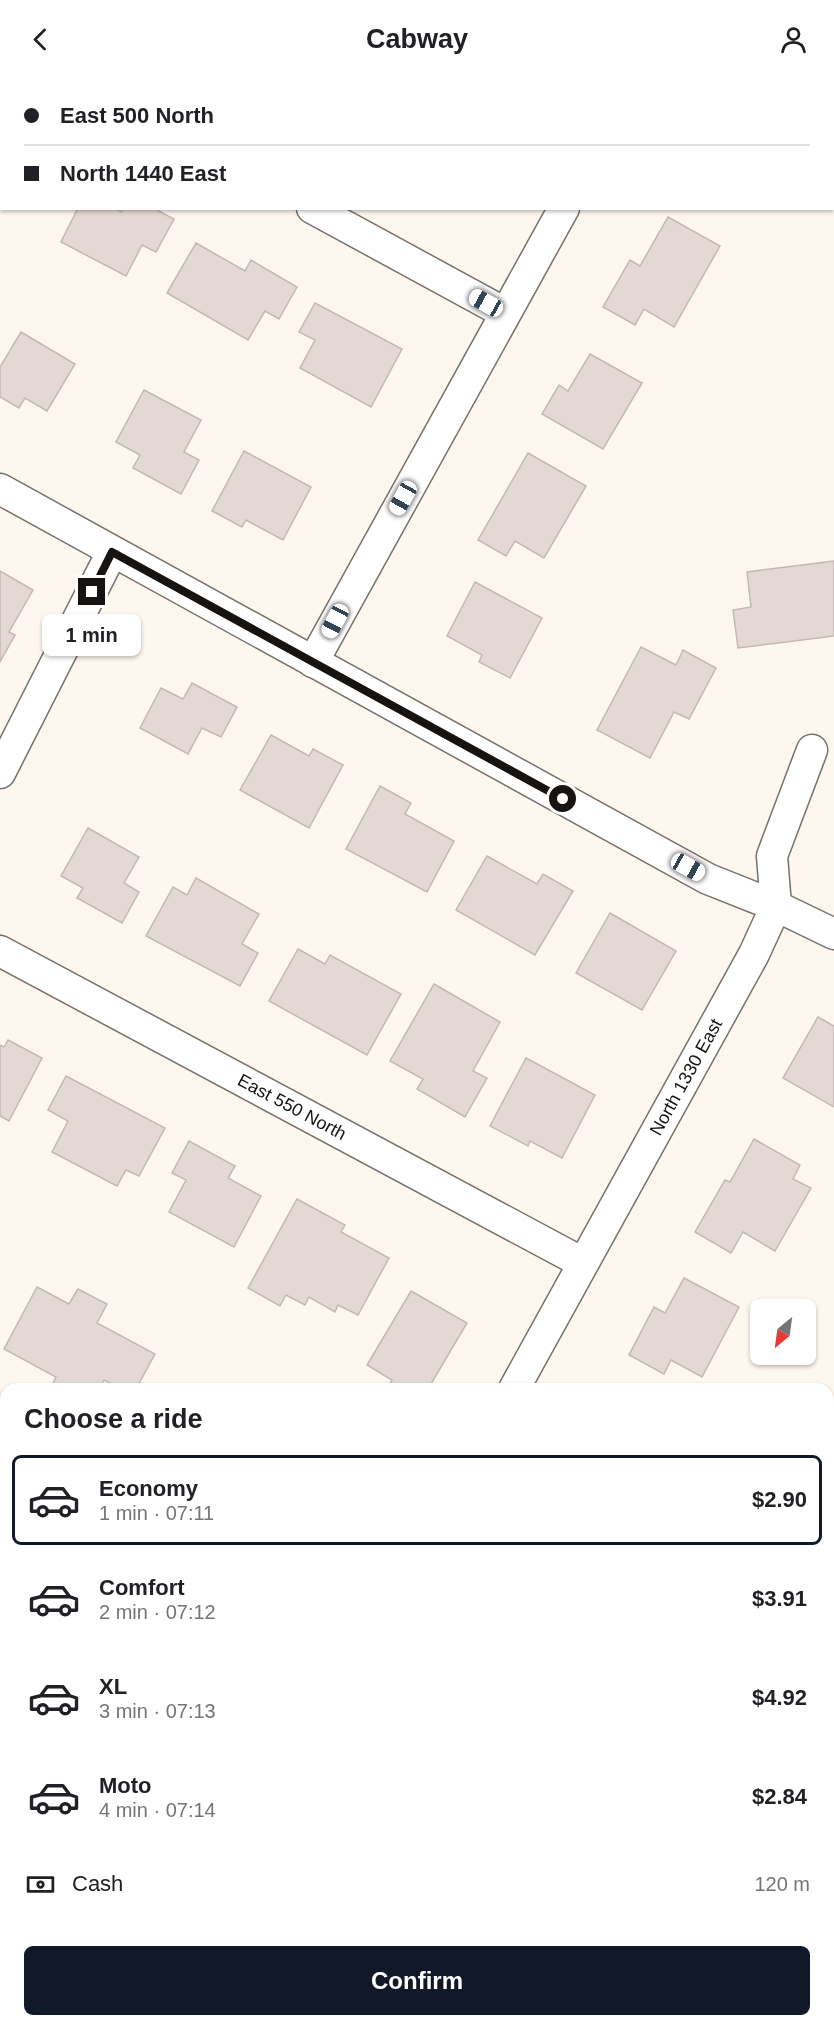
<!DOCTYPE html>
<html lang="en">
<head>
<meta charset="utf-8">
<style>
  :root { --surface:#fff; --page:#f2f2f2; --text:#202124; --muted:#757577; --line:#e0e0e0; --accent:#111827 }
  body { margin:0; font-family:Helvetica,sans-serif; background:var(--page); color:var(--text); height:100vh; display:flex; flex-direction:column; font-size:22px; white-space:nowrap }
  * { box-sizing:border-box; margin:0 }
  p { font-size:20px; color:var(--muted) }
  .icon { flex:none; width:33px; height:33px; fill:none; stroke:currentColor; stroke-width:2; stroke-linecap:round; stroke-linejoin:round }
  .map { position:relative; flex:1; overflow:hidden }
  .details { position:absolute; left:0px; top:1305px; width:834px; height:644px; display:flex; flex-direction:column; background:var(--surface); border-radius:18px 18px 0 0; box-shadow:0 2px 4px #0004 }
  .details>* { flex:none }
  .banner { position:absolute; left:0px; top:0px; width:834px; height:132px; box-shadow:0 2px 4px #0004; display:grid; align-content:center; height:132px; padding:0 24px; background:var(--surface) }
  .needle { width:39px; rotate:209deg }
  .controls { position:absolute; left:750px; top:1221px; display:grid; gap:12px }
  .controls a { display:grid; place-items:center; width:66px; height:66px; border-radius:9px; background:var(--surface); box-shadow:0 2px 4px #0004; font-size:30px }
  .end { position:absolute; width:27px; height:27px; margin:-14px; border:8px solid #161310; background:#fff; box-shadow:0 0 0 3px #fff }
  .from { border-radius:50% }
  .bubble { position:absolute; height:42px; border-radius:9px; background:var(--surface); box-shadow:0 2px 4px #0004; font-size:20px; font-weight:700; line-height:42px; text-align:center }
  .car { position:absolute; width:18px; height:36px; margin:-18px -9px; border-radius:8px; box-shadow:0 0 4px 2px #0007; background:linear-gradient(#fff 24%,#345 0 40%,#fff 0 76%,#345 0 86%,#fff 0) }
  .banner b { display:flex; align-items:center; gap:21px; height:57px; font-size:22px }
  .banner b+b { border-top:2px solid var(--line) }
  .banner i { width:15px; height:15px; background:var(--text) }
  ul { padding:0; list-style:none }
  li { display:flex; align-items:center; gap:18px; height:90px; margin:0 12px 9px; padding:0 12px; border:3px solid transparent; border-radius:9px }
  li div { flex:1 }
  li b { display:block; font-size:22px }
  li em { font-style:normal; font-weight:700 }
  li.current { border-color:var(--accent) }
  li>.icon { width:54px; height:54px; stroke-width:1.5 }
  h2 { padding:0 24px; font-size:27px; line-height:72px }
  .pay { display:flex; align-items:center; gap:15px; height:66px; padding:0 24px; font-size:22px }
  .pay p { margin-inline-start:auto }
  .action { display:flex; gap:12px; margin-top:auto; padding:12px 24px }
  .action a { flex:1; height:69px; border-radius:9px; background:var(--accent); color:#fff; font-size:24px; font-weight:700; line-height:69px; text-align:center }
  header { display:flex; justify-content:space-between; align-items:center; height:78px; padding:0 24px; background:var(--surface); font-size:27px; font-weight:700 }
  .map>svg:first-child { display:block }
  .building { fill:#e4d8d4; stroke:#c4b8b5; stroke-width:1.5 }
  .lines { fill:none; stroke-linecap:round; stroke-linejoin:round }
  .minor-casing { stroke:#787169; stroke-width:33 }
  .minor { stroke:#fff; stroke-width:30 }
  .route { stroke:#161310; stroke-width:8 }
  .labels { text-anchor:middle; dominant-baseline:central; stroke-width:6; stroke-linejoin:round; paint-order:stroke }
  .street-label { font-size:18px; fill:#161310; stroke:#fff }
</style>
</head>
<body>
<header><svg class="icon" aria-label="back" viewBox="0 0 24 24"><path d="M15 5l-7 7 7 7"/></svg>Cabway<svg class="icon" aria-label="person" viewBox="0 0 24 24"><circle cx="12" cy="8" r="4"/><path d="M4 21q1-7 8-7t8 7"/></svg></header>
<div class="map">
<svg width="834" height="1948" viewBox="0 0 834 1948">
  <rect width="100%" height="100%" fill="#fef7f0"/>
  <g class="building">
    <polygon points="262,0 389,0 262,2"/>
    <polygon points="0,50 2,51 2,123 0,123"/>
    <polygon points="78,130 114,130 121,134 123,130 153,130 174,141 156,174 142,167 126,198 61,164"/>
    <polygon points="668,139 720,168 674,249 644,231 635,247 603,229 630,182 640,188"/>
    <polygon points="196,165 245,193 251,182 297,209 279,241 265,233 248,262 167,215"/>
    <polygon points="315,225 402,271 371,329 300,290 315,262 299,254"/>
    <polygon points="21,254 75,286 47,333 25,320 19,330 0,319 0,289"/>
    <polygon points="590,276 642,305 603,371 542,336 559,307 568,313"/>
    <polygon points="144,312 201,342 184,374 199,382 181,416 133,390 140,377 116,364"/>
    <polygon points="244,373 311,409 283,462 246,442 242,449 212,433"/>
    <polygon points="528,375 586,408 544,480 515,463 506,478 478,462"/>
    <polygon points="834,483 834,558 738,570 733,532 751,529 747,494"/>
    <polygon points="0,493 33,512 9,554 15,557 0,584"/>
    <polygon points="475,504 542,540 510,600 479,584 482,577 447,558"/>
    <polygon points="641,569 676,587 683,572 716,590 689,641 674,634 650,680 597,652"/>
    <polygon points="192,605 237,629 221,659 202,650 188,676 140,650 161,610 183,621"/>
    <polygon points="271,657 309,678 313,671 343,687 309,750 240,712"/>
    <polygon points="380,708 411,725 405,736 454,763 427,814 346,771"/>
    <polygon points="88,750 139,779 124,805 139,814 122,845 77,820 83,810 61,798"/>
    <polygon points="487,778 537,806 543,796 573,813 535,877 456,832"/>
    <polygon points="196,800 259,836 242,866 258,875 240,908 146,858 173,809 187,817"/>
    <polygon points="610,835 676,873 642,932 576,895"/>
    <polygon points="298,871 325,886 330,877 401,916 367,977 269,923"/>
    <polygon points="434,906 500,944 473,993 487,1000 465,1039 417,1011 423,1001 390,983"/>
    <polygon points="818,939 834,948 834,1029 783,1000"/>
    <polygon points="8,962 42,980 9,1043 0,1038 0,967 4,969"/>
    <polygon points="526,980 595,1017 562,1080 530,1063 528,1068 490,1048"/>
    <polygon points="66,998 165,1050 139,1098 126,1092 117,1108 52,1074 68,1043 48,1032"/>
    <polygon points="754,1061 800,1087 793,1101 811,1110 775,1173 743,1154 731,1175 695,1154 725,1102 730,1104"/>
    <polygon points="189,1063 235,1088 228,1100 261,1118 234,1169 169,1134 186,1102 172,1095"/>
    <polygon points="297,1121 345,1147 341,1154 389,1180 358,1237 338,1227 335,1234 309,1219 305,1227 286,1217 280,1228 248,1210"/>
    <polygon points="684,1200 739,1229 702,1299 671,1282 664,1296 629,1277 654,1229 665,1235"/>
    <polygon points="37,1209 69,1226 78,1211 107,1226 97,1245 155,1276 136,1311 121,1311 104,1302 99,1311 50,1311 56,1299 4,1271"/>
    <polygon points="411,1213 467,1245 428,1311 387,1311 392,1302 367,1287"/>
    <polygon points="828,1448 834,1451 834,1514 828,1510"/>
  </g>
  <g class="lines">
    <g class="minor-casing">
      <g id="minor">
        <polyline points="72,0 75,2"/>
        <polyline points="637,2 638,0"/>
        <polyline points="312,130 505,235"/>
        <polyline points="0,411 708,801 776,828 834,856"/>
        <polyline points="313,584 564,130"/>
        <polyline points="0,695 112,474"/>
        <polyline points="0,873 583,1185"/>
        <polyline points="514,1311 754,876 776,828 772,778 812,672"/>
        <polyline points="0,1373 6,1376"/>
      </g>
    </g>
    <use href="#minor" class="minor"/>
  </g>
  <g class="lines">
    <polyline class="route" points="92,514 112,474 563,721"/>
  </g>
  <g class="labels">
    <g class="street-label">
      <text transform="translate(686 999) rotate(-61)">North 1330 East</text>
      <text transform="translate(292 1029) rotate(28)">East 550 North</text>
    </g>
  </g>
</svg>
<div class="controls">
<a><svg class="needle" viewBox="-14 -14 28 28"><path d="M0-13l5 13h-10z" fill="#e53935"/><path d="M0 13l5-13h-10z" fill="#757577"/></svg></a>
</div>
<i class="end from" style="left:563px;top:721px"></i>
<i class="end" style="left:92px;top:514px"></i>
<div class="bubble" style="left:42px;top:536px;width:99px">1 min</div>
<i class="car" style="left:486px;top:225px;rotate:299deg"></i>
<i class="car" style="left:403px;top:420px;rotate:209deg"></i>
<i class="car" style="left:335px;top:543px;rotate:208deg"></i>
<i class="car" style="left:688px;top:789px;rotate:119deg"></i>
<div class="banner">
<b><i class="from"></i>East 500 North</b>
<b><i></i>North 1440 East</b>
</div>
<section class="details">
<h2>Choose a ride</h2>
<ul>
<li class="current"><svg class="icon" aria-label="car" viewBox="0 0 24 24"><path d="M5 17H2v-5l4-1 3-4h7l3 4 3 1v5h-3M9 17h6M6 11h13"/><circle cx="7" cy="17" r="2"/><circle cx="17" cy="17" r="2"/></svg><div><b>Economy</b><p>1 min · 07:11</p></div><em>$2.90</em></li>
<li><svg class="icon" aria-label="car" viewBox="0 0 24 24"><path d="M5 17H2v-5l4-1 3-4h7l3 4 3 1v5h-3M9 17h6M6 11h13"/><circle cx="7" cy="17" r="2"/><circle cx="17" cy="17" r="2"/></svg><div><b>Comfort</b><p>2 min · 07:12</p></div><em>$3.91</em></li>
<li><svg class="icon" aria-label="car" viewBox="0 0 24 24"><path d="M5 17H2v-5l4-1 3-4h7l3 4 3 1v5h-3M9 17h6M6 11h13"/><circle cx="7" cy="17" r="2"/><circle cx="17" cy="17" r="2"/></svg><div><b>XL</b><p>3 min · 07:13</p></div><em>$4.92</em></li>
<li><svg class="icon" aria-label="car" viewBox="0 0 24 24"><path d="M5 17H2v-5l4-1 3-4h7l3 4 3 1v5h-3M9 17h6M6 11h13"/><circle cx="7" cy="17" r="2"/><circle cx="17" cy="17" r="2"/></svg><div><b>Moto</b><p>4 min · 07:14</p></div><em>$2.84</em></li>
</ul>
<div class="pay"><svg class="icon" aria-label="cash" viewBox="0 0 24 24"><path d="M3 7h18v10H3z"/><circle cx="12" cy="12" r="2"/></svg>Cash<p>120 m</p></div>
<div class="action"><a>Confirm</a></div>
</section>
</div>
</body>
</html>
